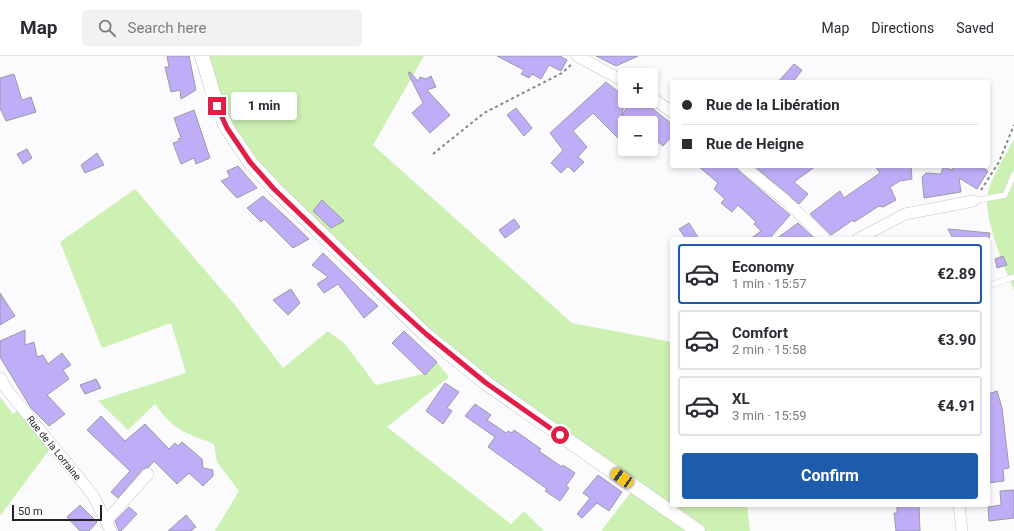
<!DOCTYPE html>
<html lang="en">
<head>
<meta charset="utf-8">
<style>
  :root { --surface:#fff; --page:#f2f2f3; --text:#2b2b33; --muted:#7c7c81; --line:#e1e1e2; --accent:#1f5bac }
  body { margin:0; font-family:Roboto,sans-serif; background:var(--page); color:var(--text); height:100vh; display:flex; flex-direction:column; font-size:15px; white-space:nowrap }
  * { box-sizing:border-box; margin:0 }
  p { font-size:13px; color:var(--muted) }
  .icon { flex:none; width:22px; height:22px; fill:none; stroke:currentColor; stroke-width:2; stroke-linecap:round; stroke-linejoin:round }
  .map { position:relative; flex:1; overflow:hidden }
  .panel { position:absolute; left:670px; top:181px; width:320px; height:270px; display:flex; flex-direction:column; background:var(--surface); border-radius:4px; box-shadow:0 2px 6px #0003 }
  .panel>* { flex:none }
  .top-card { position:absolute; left:670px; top:24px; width:320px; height:88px; border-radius:4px; box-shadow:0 2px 6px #0003; display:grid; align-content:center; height:88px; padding:0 12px; background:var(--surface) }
  .buttons { position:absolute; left:618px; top:12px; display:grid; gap:8px }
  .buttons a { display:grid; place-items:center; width:40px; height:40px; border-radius:4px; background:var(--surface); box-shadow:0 2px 6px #0003; font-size:20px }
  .scale { position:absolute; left:12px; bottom:10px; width:90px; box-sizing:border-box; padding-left:4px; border:2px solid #232325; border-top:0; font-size:11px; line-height:14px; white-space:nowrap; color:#232325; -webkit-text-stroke:3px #fff; paint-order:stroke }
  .end { position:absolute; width:18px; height:18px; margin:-9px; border:5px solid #e11d48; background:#fff; box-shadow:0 0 0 2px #fff }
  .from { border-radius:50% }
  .bubble { position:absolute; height:28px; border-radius:4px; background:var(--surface); box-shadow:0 2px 6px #0003; font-size:13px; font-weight:700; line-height:28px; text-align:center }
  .car { position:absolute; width:12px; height:24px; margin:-12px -6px; border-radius:5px; box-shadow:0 0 3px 1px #0007; background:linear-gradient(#f5c518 24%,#345 0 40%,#f5c518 0 76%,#345 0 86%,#f5c518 0) }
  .top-card b { display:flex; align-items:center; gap:14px; height:38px; font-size:15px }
  .top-card b+b { border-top:1px solid var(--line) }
  .top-card i { width:10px; height:10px; background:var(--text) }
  ul { padding:7px 0 0; list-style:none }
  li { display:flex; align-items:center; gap:12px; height:60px; margin:0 8px 6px; padding:0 4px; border:2px solid var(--line); border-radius:4px }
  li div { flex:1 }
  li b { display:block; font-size:15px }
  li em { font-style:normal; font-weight:700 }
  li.active { border-color:var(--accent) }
  li>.icon { width:36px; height:36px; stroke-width:1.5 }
  .button { display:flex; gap:8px; margin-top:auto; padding:8px 12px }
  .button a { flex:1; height:46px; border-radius:4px; background:var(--accent); color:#fff; font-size:16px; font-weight:700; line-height:46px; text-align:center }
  header { display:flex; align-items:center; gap:24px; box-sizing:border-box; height:56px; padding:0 20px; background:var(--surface); border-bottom:1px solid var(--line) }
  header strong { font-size:19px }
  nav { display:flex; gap:22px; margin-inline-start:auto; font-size:14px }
  .search { width:280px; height:36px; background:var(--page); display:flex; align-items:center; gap:10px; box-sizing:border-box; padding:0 14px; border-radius:4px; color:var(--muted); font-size:15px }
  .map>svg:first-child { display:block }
  .green { fill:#cdf0b3 }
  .building { fill:#c0adf8; stroke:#9b9aa1 }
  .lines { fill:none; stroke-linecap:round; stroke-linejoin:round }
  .service-casing { stroke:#c4c2c9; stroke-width:6 }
  .minor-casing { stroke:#c4c2c9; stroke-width:12 }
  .tertiary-casing { stroke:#c4c2c9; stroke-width:15 }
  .path { stroke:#868688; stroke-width:2; stroke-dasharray:3 3; stroke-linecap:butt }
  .service { stroke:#fff; stroke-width:5.5 }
  .minor { stroke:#fff; stroke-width:11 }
  .tertiary { stroke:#fff; stroke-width:14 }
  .route { stroke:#e11d48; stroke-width:5 }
  .labels { text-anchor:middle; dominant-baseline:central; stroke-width:3; stroke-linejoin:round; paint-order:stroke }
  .street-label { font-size:10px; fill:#232325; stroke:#fff }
</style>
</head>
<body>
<header>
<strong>Map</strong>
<div class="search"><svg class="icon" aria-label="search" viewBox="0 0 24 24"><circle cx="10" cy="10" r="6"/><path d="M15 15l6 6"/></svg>Search here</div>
<nav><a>Map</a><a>Directions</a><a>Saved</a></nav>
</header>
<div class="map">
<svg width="1014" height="475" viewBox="0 0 1014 475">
  <rect width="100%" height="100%" fill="#fbfbfe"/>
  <g class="green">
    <polygon points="202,0 424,0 373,89 572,267 672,286 672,449 747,449 750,475 601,475 635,431 486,327 395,249 227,72"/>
    <path d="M1014 83V234C1004 210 986 169 987 143 988 126 1006 99 1014 83Z"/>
    <path d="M135 133 234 248 283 312 328 275 345 288 376 329 427 317 437 306 449 321 387 371 511 468 524 455 544 475H215L239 435 217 406 214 388C185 377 173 374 155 348L128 374 98 345 186 317 171 267 102 292 60 186Z"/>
    <polygon points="0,341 13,358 22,352 52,390 0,460"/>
  </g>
  <g class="building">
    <polygon points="167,0 189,0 196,34 181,43 180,34 171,36 165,11 169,11"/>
    <polygon points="497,0 560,0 567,4 561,15 549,9 541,23 532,18 529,22 521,18 524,14"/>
    <polygon points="596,0 638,0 616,10"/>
    <polygon points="794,8 802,14 793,26 778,26"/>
    <polygon points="410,16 418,25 420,21 426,23 431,20 436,31 427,34 450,59 430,77 412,57 423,47 408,17"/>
    <polygon points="14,18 22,44 31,41 36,56 6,65 0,52 0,22"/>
    <polygon points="606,26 625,41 622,60 630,45 643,45 672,68 672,80 663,90 651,80 651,67 625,67 625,78 620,84 593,57 573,75 587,91 578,101 584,106 574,116 568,110 561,117 551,107 563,94 550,77"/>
    <polygon points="516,52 532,72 524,80 507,59"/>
    <polygon points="194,54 210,102 196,108 194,102 181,108 173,87 179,85 178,83 181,82 174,62"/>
    <polygon points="27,93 32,102 23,108 17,98"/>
    <polygon points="97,97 104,109 85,117 81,109"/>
    <polygon points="238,110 257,132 237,142 221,125 230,121 227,115"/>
    <polygon points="698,110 736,110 739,115 790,159 769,183 750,183 761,175 754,168 756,166 738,149 732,156 721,147 725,143 714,133 718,127"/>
    <polygon points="754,110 816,110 794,126 808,138 799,148"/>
    <polygon points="875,110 911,110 912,123 900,125 890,131 896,144 883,151 879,150 854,166 853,164 831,179 810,158 840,135 844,142 880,117"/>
    <polygon points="953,110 980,110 988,115 977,133 959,122 961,136 924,142 922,121 926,117 941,118 943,111 952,114"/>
    <polygon points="263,140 286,161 309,183 293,192 264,163 261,166 247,152"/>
    <polygon points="322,144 344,165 331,172 313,155"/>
    <polygon points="514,163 520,171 505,182 499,174"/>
    <polygon points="689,167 699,183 686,183 679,173"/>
    <polygon points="798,167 815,183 776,183"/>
    <polygon points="948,173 990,177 989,183 953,183"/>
    <polygon points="323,197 364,237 378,250 364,262 338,228 324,237 317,228 328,221 312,209"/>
    <polygon points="1003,200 1007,209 997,212 995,203"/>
    <polygon points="291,233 300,247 288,259 273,244"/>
    <polygon points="0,237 15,260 0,269"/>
    <polygon points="25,274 25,289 34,286 37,301 43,299 48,308 62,297 71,309 63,314 69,323 47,339 65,358 49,370 31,352 0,301 0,285"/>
    <polygon points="404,275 437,306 425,319 392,287"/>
    <polygon points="96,323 101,332 85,338 80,329"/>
    <polygon points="445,327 459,336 447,352 452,355 443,368 426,355"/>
    <polygon points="997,335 1002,352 1009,412 1003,413 1004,425 988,427 988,338"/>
    <polygon points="475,348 491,359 487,364 506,377 508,375 512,377 514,374 541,393 539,395 562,411 563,409 575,417 566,430 569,432 560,445 545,435 547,433 488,391 495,381 465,360"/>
    <polygon points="101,360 125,385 145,368 169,393 175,387 178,390 182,386 202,403 203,412 213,414 213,420 203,430 189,417 177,428 154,405 149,411 143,413 118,442 111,436 130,415 87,374"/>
    <polygon points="598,419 622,436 609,455 597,447 582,462 577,458 590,442 583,437"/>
    <polygon points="1014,434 1014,462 989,465 988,451 1001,449 1000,435"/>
    <polygon points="80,449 97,466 89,475 80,475 67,461"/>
    <polygon points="919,449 920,475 896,475 894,457 897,457 897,451"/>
    <polygon points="129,451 137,458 121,475 119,475 115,465"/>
    <polygon points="186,459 196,471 191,475 168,475"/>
  </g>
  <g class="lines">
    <g class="service-casing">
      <g id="service">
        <polyline points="973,145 1005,139 1014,118"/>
        <polyline points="988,230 1014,221"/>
      </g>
    </g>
    <g class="minor-casing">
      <g id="minor">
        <polyline points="577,0 625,26"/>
        <polyline points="651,41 672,56"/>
        <polyline points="743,110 784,143 825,183"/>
        <polyline points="858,183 905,158 973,145"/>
        <polyline points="0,322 8,335 93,439 111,475"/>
        <polyline points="959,449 962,475"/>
        <polyline points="106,465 148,418"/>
      </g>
    </g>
    <g class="tertiary-casing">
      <polyline id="tertiary" points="202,0 217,50 227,72 250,106 275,133 395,249 426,279 486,327 698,475"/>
    </g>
    <g class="path">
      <polyline points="433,98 484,57 562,17 571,9"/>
      <polyline points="981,134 999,106 1014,69"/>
    </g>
    <use href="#service" class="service"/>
    <use href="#minor" class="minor"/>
    <use href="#tertiary" class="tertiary"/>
  </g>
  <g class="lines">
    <polyline class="route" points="217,50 227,72 250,106 274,133 394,249 426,278 486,327 560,379"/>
  </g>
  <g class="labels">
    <g class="street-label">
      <text transform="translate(54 392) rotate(51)">Rue de la Lorraine</text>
    </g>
  </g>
</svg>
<div class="buttons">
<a>+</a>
<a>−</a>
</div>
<div class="scale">50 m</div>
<i class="end from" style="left:560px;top:379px"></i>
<i class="end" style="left:217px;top:50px"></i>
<div class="bubble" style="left:231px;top:36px;width:66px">1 min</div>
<i class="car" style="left:622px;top:422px;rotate:305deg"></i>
<div class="top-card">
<b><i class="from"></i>Rue de la Libération</b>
<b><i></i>Rue de Heigne</b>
</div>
<section class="panel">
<ul>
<li class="active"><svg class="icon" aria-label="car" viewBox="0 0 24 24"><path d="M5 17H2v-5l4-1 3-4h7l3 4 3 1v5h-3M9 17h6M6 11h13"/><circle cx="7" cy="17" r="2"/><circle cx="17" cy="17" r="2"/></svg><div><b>Economy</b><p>1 min · 15:57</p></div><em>€2.89</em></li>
<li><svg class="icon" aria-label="car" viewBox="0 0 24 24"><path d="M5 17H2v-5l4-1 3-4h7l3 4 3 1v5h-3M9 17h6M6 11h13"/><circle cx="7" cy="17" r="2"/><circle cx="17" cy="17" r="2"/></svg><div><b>Comfort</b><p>2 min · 15:58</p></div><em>€3.90</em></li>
<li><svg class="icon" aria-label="car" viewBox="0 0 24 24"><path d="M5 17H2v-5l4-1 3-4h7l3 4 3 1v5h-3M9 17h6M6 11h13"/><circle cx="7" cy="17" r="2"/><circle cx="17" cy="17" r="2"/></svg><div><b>XL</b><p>3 min · 15:59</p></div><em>€4.91</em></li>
</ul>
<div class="button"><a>Confirm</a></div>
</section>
</div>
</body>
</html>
